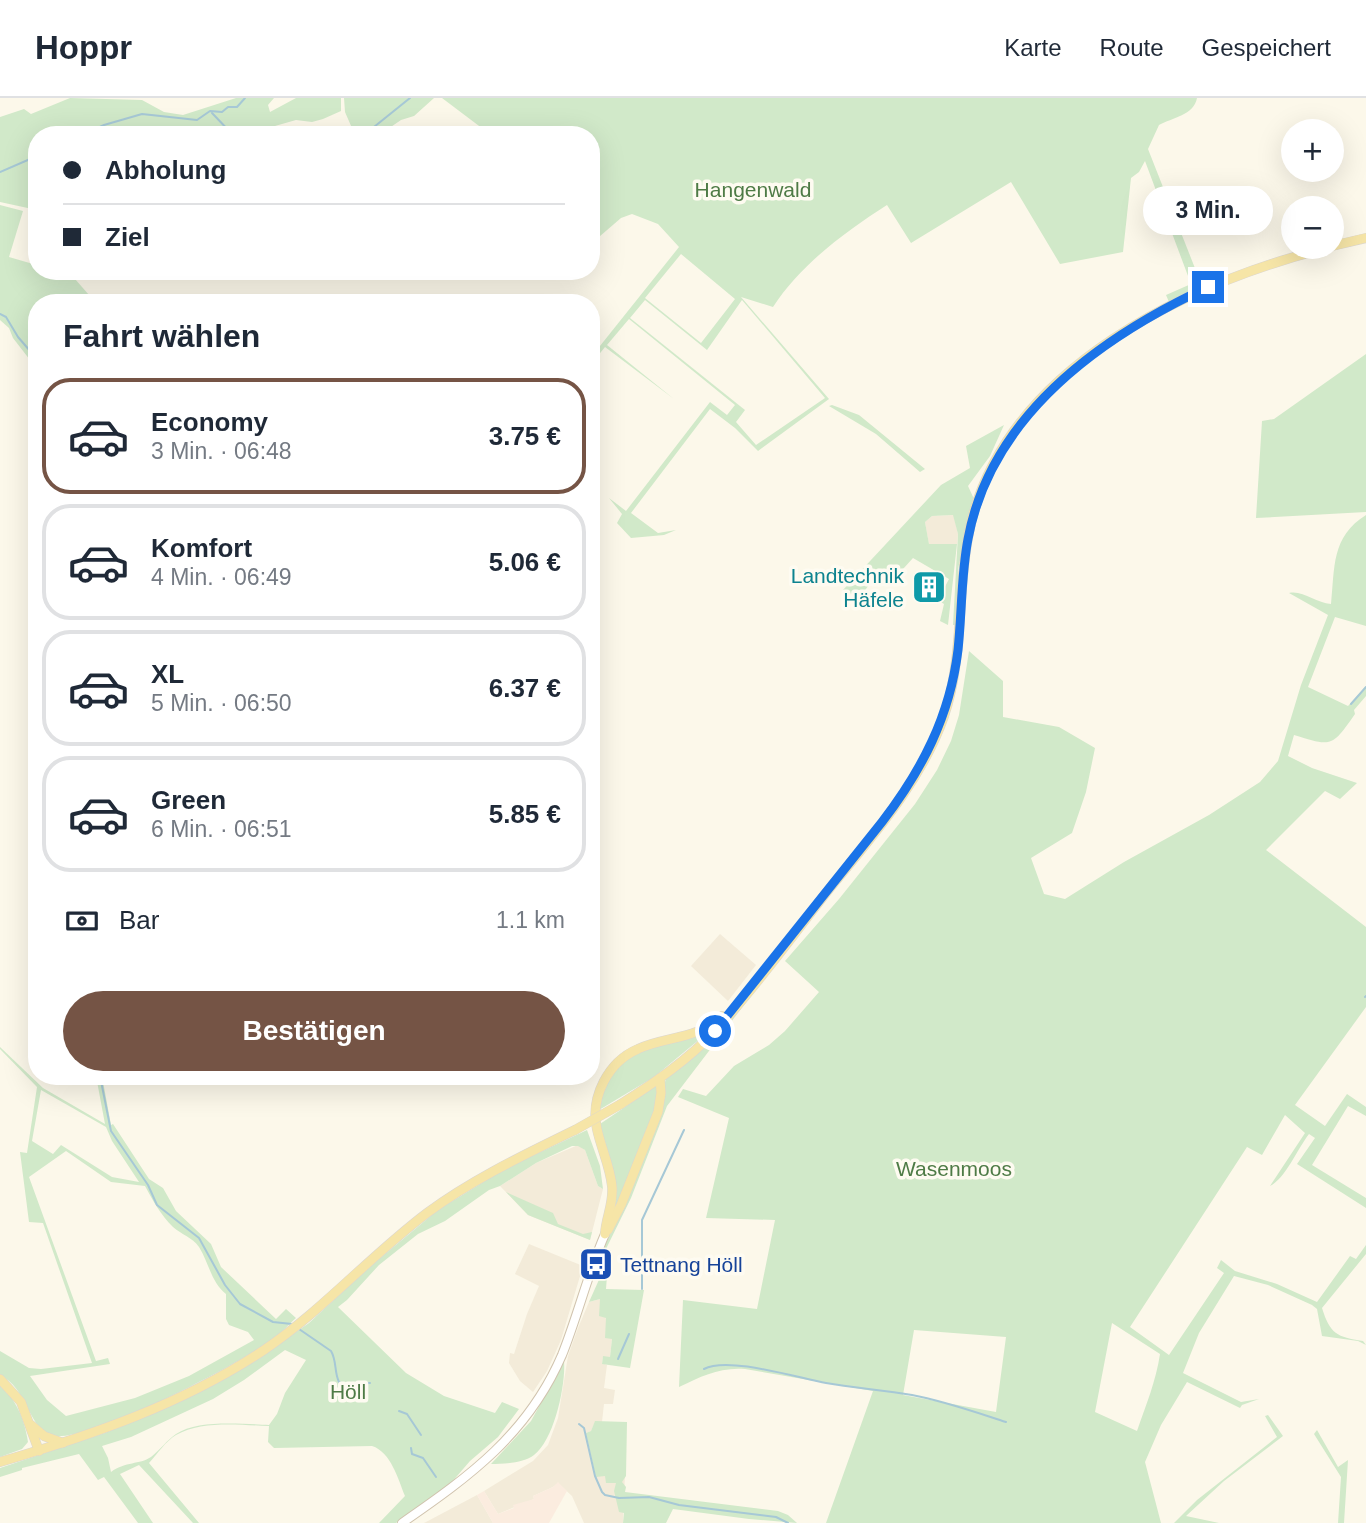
<!DOCTYPE html>
<html lang="de">
<head>
<meta charset="utf-8">
<style>
  :root { --surface:#fff; --page:#f2f2f3; --text:#1f2937; --muted:#747a83; --line:#e0e1e3; --accent:#755445 }
  body { margin:0; font-family:Helvetica,sans-serif; background:var(--page); color:var(--text); height:100vh; display:flex; flex-direction:column; font-size:26px; white-space:nowrap }
  * { box-sizing:border-box; margin:0 }
  p { font-size:23px; color:var(--muted) }
  .icon { flex:none; width:38px; height:38px; fill:none; stroke:currentColor; stroke-width:2; stroke-linecap:round; stroke-linejoin:round }
  .map { position:relative; flex:1; overflow:hidden }
  .drawer { position:absolute; left:28px; top:196px; width:572px; height:791px; display:flex; flex-direction:column; background:var(--surface); border-radius:28px; box-shadow:0 7px 28px #0002 }
  .drawer>* { flex:none }
  .top-card { position:absolute; left:28px; top:28px; width:572px; height:154px; border-radius:28px; box-shadow:0 7px 28px #0002; display:grid; align-content:center; height:154px; padding:0 35px; background:var(--surface) }
  .tools { position:absolute; left:1281px; top:21px; display:grid; gap:14px }
  .tools a { display:grid; place-items:center; width:63px; height:63px; border-radius:50%; background:var(--surface); box-shadow:0 7px 28px #0002; font-size:35px }
  .end { position:absolute; width:32px; height:32px; margin:-16px; border:9px solid #1a73e8; background:#fff; box-shadow:0 0 0 4px #fff }
  .from { border-radius:50% }
  .bubble { position:absolute; height:49px; border-radius:24px; background:var(--surface); box-shadow:0 7px 28px #0002; font-size:23px; font-weight:700; line-height:49px; text-align:center }
  .top-card b { display:flex; align-items:center; gap:24px; height:66px; font-size:26px }
  .top-card b+b { border-top:2px solid var(--line) }
  .top-card i { width:18px; height:18px; background:var(--text) }
  ul { padding:0; list-style:none }
  li { display:flex; align-items:center; gap:21px; height:116px; margin:0 14px 10px; padding:0 21px; border:4px solid var(--line); border-radius:28px }
  li div { flex:1 }
  li b { display:block; font-size:26px }
  li em { font-style:normal; font-weight:700 }
  li.on { border-color:var(--accent) }
  li>.icon { width:63px; height:63px; stroke-width:1.5 }
  h2 { padding:0 35px; font-size:32px; line-height:84px }
  .pay { display:flex; align-items:center; gap:18px; height:77px; padding:0 35px; font-size:26px }
  .pay p { margin-inline-start:auto }
  .button { display:flex; gap:14px; margin-top:auto; padding:14px 35px }
  .button a { flex:1; height:80px; border-radius:42px; background:var(--accent); color:#fff; font-size:28px; font-weight:700; line-height:80px; text-align:center }
  header { display:flex; align-items:center; gap:42px; box-sizing:border-box; height:98px; padding:0 35px; background:var(--surface); border-bottom:2px solid var(--line) }
  header strong { font-size:33px }
  nav { display:flex; gap:38px; margin-inline-start:auto; font-size:24px }
  .map>svg:first-child { display:block }
  .residential { fill:#f3ebd9 }
  .commercial { fill:#fbecdf }
  .green { fill:#d1e9c9; fill-rule:evenodd }
  .lines { fill:none; stroke-linecap:round; stroke-linejoin:round }
  .stream { stroke:#a6c8d6; stroke-width:2 }
  .secondary-casing { stroke:#d0c3ae; stroke-width:10 }
  .primary-casing { stroke:#dbd6d1; stroke-width:10 }
  .secondary { stroke:#fff; stroke-width:8 }
  .primary { stroke:#f6e5a7; stroke-width:9 }
  .primary-bridge-casing { stroke:#dbd6d1; stroke-width:10; stroke-linecap:butt }
  .primary-bridge { stroke:#f6e5a7; stroke-width:9 }
  .route { stroke:#1a73e8; stroke-width:9 }
  .labels { text-anchor:middle; dominant-baseline:central; stroke-width:7; stroke-linejoin:round; paint-order:stroke }
  .park-label { font-size:21px; fill:#4e7b46; stroke:#fefbf1 }
  .culture-label { font-size:21px; fill:#0d838f; stroke:#fefbf1; text-anchor:end }
  .transit-label { font-size:21px; fill:#164399; stroke:#fefbf1; text-anchor:start }
</style>
</head>
<body>
<header>
<strong>Hoppr</strong>
<nav><a>Karte</a><a>Route</a><a>Gespeichert</a></nav>
</header>
<div class="map">
<svg width="1366" height="1425" viewBox="0 0 1366 1425">
  <rect width="100%" height="100%" fill="#fcf8ea"/>
  <g class="residential">
    <polygon points="954,417 958,436 957,446 929,446 925,424 932,418"/>
    <polygon points="720,836 756,867 728,903 691,868"/>
    <polygon points="578,1047 585,1052 598,1088 603,1091 590,1142 528,1117 500,1088 536,1065"/>
    <polygon points="529,1146 583,1168 561,1242 547,1273 533,1294 520,1283 509,1265 510,1255 514,1256 527,1216 539,1188 515,1176"/>
    <polygon points="600,1201 612,1241 610,1259 603,1259 602,1265 607,1267 604,1290 615,1292 613,1306 604,1306 602,1324 595,1324 591,1333 586,1335 625,1376 623,1425 584,1425 572,1398 558,1385 553,1389 533,1398 534,1401 498,1416 484,1393 533,1363 548,1347 558,1320 568,1258 578,1230 589,1204"/>
    <polygon points="477,1397 493,1425 424,1425 426,1424"/>
  </g>
  <polygon class="commercial" points="558,1384 567,1393 549,1425 493,1425 477,1397 484,1393 498,1416 514,1410 513,1407 534,1401 533,1398 553,1389"/>
  <g class="green">
    <polygon points="70,0 142,2 164,14 183,17 236,0 274,0 268,7 270,14 296,0 341,0 341,13 323,21 312,24 296,22 275,28 273,37 132,37 128,33 124,37 37,37 37,112 0,104 0,19 24,11 31,16"/>
    <polygon points="344,0 434,0 414,18 401,22 379,37 355,37 345,14"/>
    <path d="M442 0H1197C1194 17 1172 20 1159 27L1148 51 1202 188 1169 204 1166 197 1191 186 1145 63 1139 74 1131 80 1123 154 1060 166 1011 84 911 145 887 107C845 134 801 166 773 209L741 199 829 301 758 353 735 330 710 311 631 415 658 435 676 432 664 437 631 440 617 425 622 416 609 400 626 413 710 304 727 317 735 307 629 221 607 247 674 301 605 249 592 265V258L679 149 658 126 632 116 621 120 592 145V37H491ZM681 156 735 201 701 245 645 200ZM645 202 707 252 742 202 825 300 756 347 736 324 745 312 630 220Z"/>
    <polygon points="0,107 23,113 9,159 33,166 37,161 37,173 45,173 55,181 63,173 68,173 96,205 37,205 37,225 30,228 37,242 37,271 13,240 9,230 0,222"/>
    <polygon points="1366,256 1366,414 1256,420 1262,323 1274,321"/>
    <polygon points="832,307 859,317 925,371 920,374 876,336 829,308"/>
    <polygon points="1004,327 990,358 968,388 974,401 958,471 958,498 955,527 953,527 958,436 953,417 932,418 925,424 929,446 957,446 948,527 940,523 944,506 938,502 949,481 913,460 903,471 870,485 860,500 843,492 941,387 970,370 966,348"/>
    <path d="M1366 417V528L1335 519 1308 589 1348 608 1366 588V598L1354 612 1355 616C1332 649 1332 649 1294 637L1288 658 1312 670 1357 685 1340 701 1325 693 1266 752 1366 829V909L1295 1007 1325 1028 1347 996 1366 1009V1018L1348 1008 1312 1067 1366 1100V1110L1297 1066 1315 1040 1309 1036C1298 1050 1285 1081 1270 1088L1305 1035 1285 1017 1262 1057 1247 1049 1130 1229 1169 1257 1224 1175 1217 1170 1221 1162 1235 1173 1277 1186 1317 1204 1350 1158 1356 1161 1366 1147V1156L1322 1210C1330 1236 1337 1239 1363 1243L1366 1247 1358 1243 1322 1238 1317 1211 1312 1207 1268 1187 1234 1178 1199 1235 1183 1275 1241 1304 1259 1301 1242 1307 1240 1310 1187 1284 1161 1327 1145 1364 1161 1425H826L873 1293 745 1271C720 1269 702 1278 679 1289L683 1202 757 1211 775 1122 706 1120 729 1020 678 999 683 991 706 998 734 968 769 947 785 933 819 894 785 863 839 801 915 706 937 672 951 643 959 617 969 553 1003 583V619L1059 629 1095 650 1086 694 1072 735 1031 760 1044 796 1065 801 1124 764 1209 717 1260 684 1278 663 1301 587 1328 517 1289 495C1303 492 1316 505 1331 506 1335 469 1331 439 1366 417ZM1112 1225 1160 1256C1156 1283 1146 1307 1137 1333L1095 1314ZM914 1232 1006 1239 996 1314 903 1297Z"/>
    <polygon points="760,886 667,1008 631,1100 603,1157 597,1178 602,1154 628,1097 666,981"/>
    <path d="M712 931 654 979 599 1012C601 1005 601 997 604 990 621 948 674 942 712 931Z"/>
    <path d="M0 949 43 990 105 1026 96 978H102L111 1027 113 1026 149 1081 163 1090 176 1113 211 1146 221 1169 276 1221 286 1211 296 1220C289 1226 283 1233 277 1238 248 1262 81 1350 50 1337 28 1328 27 1290 0 1277V1253L29 1270 41 1271 92 1265 43 1125 29 1124 20 1054 27 1055 37 989 0 951ZM41 992 106 1029 112 1043 139 1084 112 1079 61 1047 53 1056 32 1043ZM66 1053 111 1084 145 1088C153 1103 161 1117 173 1129 182 1137 192 1139 199 1149 209 1165 211 1184 226 1196V1221L229 1227 248 1234 254 1242 189 1278 135 1300 66 1318 47 1302 30 1278 110 1266 108 1260 96 1263 29 1079Z"/>
    <polygon points="659,986 657,1007 617,1109 615,1108 600,1026"/>
    <path d="M587 1032 600 1068 603 1091 598 1088 585 1052 578 1048H572L536 1065 500 1088 489 1092 445 1123 418 1136 379 1167 347 1202 338 1209 406 1275 444 1298 495 1315 502 1304 519 1311 498 1339 470 1363 445 1392 396 1425H379L405 1398C398 1381 391 1354 372 1348L274 1350 268 1344 269 1328C240 1327 202 1322 176 1337 166 1343 157 1356 149 1365L199 1425H193L139 1367 120 1376 153 1425H138L104 1379 98 1382 79 1356 22 1370V1372L0 1379V1370L105 1335 161 1312 286 1241 309 1225 373 1166 438 1112 503 1072ZM285 1252 306 1262 285 1295 277 1316 269 1327C243 1326 198 1321 176 1336 167 1342 160 1352 151 1359 139 1367 126 1363 111 1374L108 1360 102 1348 131 1339 213 1301 244 1282Z"/>
    <polygon points="506,1094 553,1115 558,1126 583,1136 592,1134 590,1142 528,1117"/>
    <polygon points="602,1175 607,1178 606,1191 644,1192 630,1270 602,1266 603,1258 610,1259 612,1241 605,1240 606,1220 599,1218 600,1201 589,1204"/>
    <path d="M564 1263C566 1287 554 1342 534 1357 524 1365 503 1366 491 1366L531 1323Z"/>
    <path d="M0 1286C17 1304 24 1320 28 1344L22 1351 0 1359Z"/>
    <polygon points="1268,1317 1283,1338 1224,1383 1186,1418 1219,1425 1174,1425 1197,1402 1277,1339 1265,1318"/>
    <polygon points="595,1323 627,1324 626,1378 622,1384 626,1389 625,1394 778,1413 788,1417 797,1425 749,1421 673,1411 666,1425 623,1425 624,1415 619,1414 614,1393 616,1385 606,1385 605,1378 596,1379 586,1335 591,1333"/>
    <polygon points="1317,1332 1338,1369 1348,1362 1344,1425 1338,1425 1341,1379 1314,1336"/>
  </g>
  <g class="lines">
    <g class="stream">
      <polyline points="212,15 233,37"/>
      <polyline points="83,37 104,27 142,16 197,22 210,13 222,14 228,9 237,9 245,0"/>
      <polyline points="364,37 410,0"/>
      <polyline points="0,74 37,58"/>
      <polyline points="0,216 6,219 18,239 37,261"/>
      <polyline points="37,264 37,266"/>
      <polyline points="1351,606 1366,589"/>
      <polyline points="1365,899 1366,898"/>
      <polyline points="100,978 111,1033 148,1087 157,1107 199,1140 225,1187 240,1206 273,1224 292,1226"/>
      <polyline points="642,1191 642,1122 684,1032"/>
      <path d="M299 1231 331 1253C337 1263 334 1274 339 1284L345 1287 370 1285"/>
      <polyline points="618,1261 629,1236"/>
      <path d="M704 1271C728 1258 798 1280 826 1285 855 1290 884 1292 912 1297 944 1303 975 1314 1006 1324"/>
      <polyline points="399,1313 407,1316 421,1337"/>
      <polyline points="579,1326 584,1330 595,1378 602,1394 605,1397 619,1400 649,1399 679,1407 776,1419 788,1425"/>
      <polyline points="411,1350 412,1356 423,1360 436,1379"/>
    </g>
    <g class="secondary-casing">
      <path id="secondary" d="M402 1425C470 1378 528 1336 562 1257 578 1217 588 1175 605 1136"/>
    </g>
    <g class="primary-casing">
      <g id="primary">
        <polyline points="1332,148 1366,140"/>
        <path d="M621 1006C654 985 688 962 715 933 756 889 792 838 830 790 873 737 921 684 944 618 965 556 956 489 971 425 1009 269 1188 185 1330 149"/>
        <polyline points="608,1132 621,1107 658,1014 661,995 660,980"/>
        <path d="M605 1136C606 1119 614 1105 612 1088 610 1068 601 1050 597 1031 590 999 608 964 638 951 666 938 697 942 722 918"/>
        <polyline points="0,1281 21,1304 39,1353"/>
        <polyline points="31,1327 44,1338 63,1345"/>
        <path d="M0 1364C92 1337 183 1306 264 1252 323 1212 370 1158 427 1115 473 1081 524 1057 575 1032"/>
      </g>
    </g>
    <use href="#secondary" class="secondary"/>
    <use href="#primary" class="primary"/>
    <g class="primary-bridge-casing">
      <polyline id="primary-bridge" points="575,1032 621,1006"/>
    </g>
    <use href="#primary-bridge" class="primary-bridge"/>
  </g>
  <g class="lines">
    <path class="route" d="M715 933 882 724C922 672 950 618 958 552 962 515 961 477 968 441 991 317 1101 239 1208 189"/>
  </g>
  <defs>
    <g id="building-square" transform="scale(1.75)"><rect x="-9" y="-9" width="18" height="18" rx="4" fill="#0f9aa8" stroke="#fefbf1"/><path d="M-4-6H4V6H1V3H-1V6H-4ZM-2.5-4.3h1.7v1.8h-1.7ZM.8-4.3h1.7v1.8H.8ZM-2.5-1h1.7V.8h-1.7ZM.8-1h1.7V.8H.8Z" fill="#fff"/></g>
    <g id="bus-square" transform="scale(1.75)"><rect x="-9" y="-9" width="18" height="18" rx="4" fill="#1a4fb4" stroke="#fefbf1"/><path d="M-5-6H5V4H4V6H2V4H-2V6H-4V4H-5ZM-3.5-4V0h7V-4ZM-3.5 1.2v1.5H-2V1.2ZM2 1.2v1.5H3.5V1.2Z" fill="#fff"/></g>
  </defs>
  <g fill-rule="evenodd">
    <use href="#building-square" x="929" y="489"/>
    <use href="#bus-square" x="596" y="1166"/>
  </g>
  <g class="labels">
    <g class="park-label">
      <text x="753" y="91">Hangenwald</text>
      <text x="954" y="1070">Wasenmoos</text>
      <text x="348" y="1293">Höll</text>
    </g>
    <g class="culture-label">
      <text x="904" y="477">Landtechnik<tspan x="904" dy="24">Häfele</tspan></text>
    </g>
    <g class="transit-label">
      <text x="620" y="1166">Tettnang Höll</text>
    </g>
  </g>
</svg>
<div class="tools">
<a>+</a>
<a>−</a>
</div>
<i class="end from" style="left:715px;top:933px"></i>
<i class="end" style="left:1208px;top:189px"></i>
<div class="bubble" style="left:1143px;top:88px;width:130px">3 Min.</div>
<div class="top-card">
<b><i class="from"></i>Abholung</b>
<b><i></i>Ziel</b>
</div>
<section class="drawer">
<h2>Fahrt wählen</h2>
<ul>
<li class="on"><svg class="icon" aria-label="car" viewBox="0 0 24 24"><path d="M5 17H2v-5l4-1 3-4h7l3 4 3 1v5h-3M9 17h6M6 11h13"/><circle cx="7" cy="17" r="2"/><circle cx="17" cy="17" r="2"/></svg><div><b>Economy</b><p>3 Min. · 06:48</p></div><em>3.75 €</em></li>
<li><svg class="icon" aria-label="car" viewBox="0 0 24 24"><path d="M5 17H2v-5l4-1 3-4h7l3 4 3 1v5h-3M9 17h6M6 11h13"/><circle cx="7" cy="17" r="2"/><circle cx="17" cy="17" r="2"/></svg><div><b>Komfort</b><p>4 Min. · 06:49</p></div><em>5.06 €</em></li>
<li><svg class="icon" aria-label="car" viewBox="0 0 24 24"><path d="M5 17H2v-5l4-1 3-4h7l3 4 3 1v5h-3M9 17h6M6 11h13"/><circle cx="7" cy="17" r="2"/><circle cx="17" cy="17" r="2"/></svg><div><b>XL</b><p>5 Min. · 06:50</p></div><em>6.37 €</em></li>
<li><svg class="icon" aria-label="car" viewBox="0 0 24 24"><path d="M5 17H2v-5l4-1 3-4h7l3 4 3 1v5h-3M9 17h6M6 11h13"/><circle cx="7" cy="17" r="2"/><circle cx="17" cy="17" r="2"/></svg><div><b>Green</b><p>6 Min. · 06:51</p></div><em>5.85 €</em></li>
</ul>
<div class="pay"><svg class="icon" aria-label="cash" viewBox="0 0 24 24"><path d="M3 7h18v10H3z"/><circle cx="12" cy="12" r="2"/></svg>Bar<p>1.1 km</p></div>
<div class="button"><a>Bestätigen</a></div>
</section>
</div>
</body>
</html>
